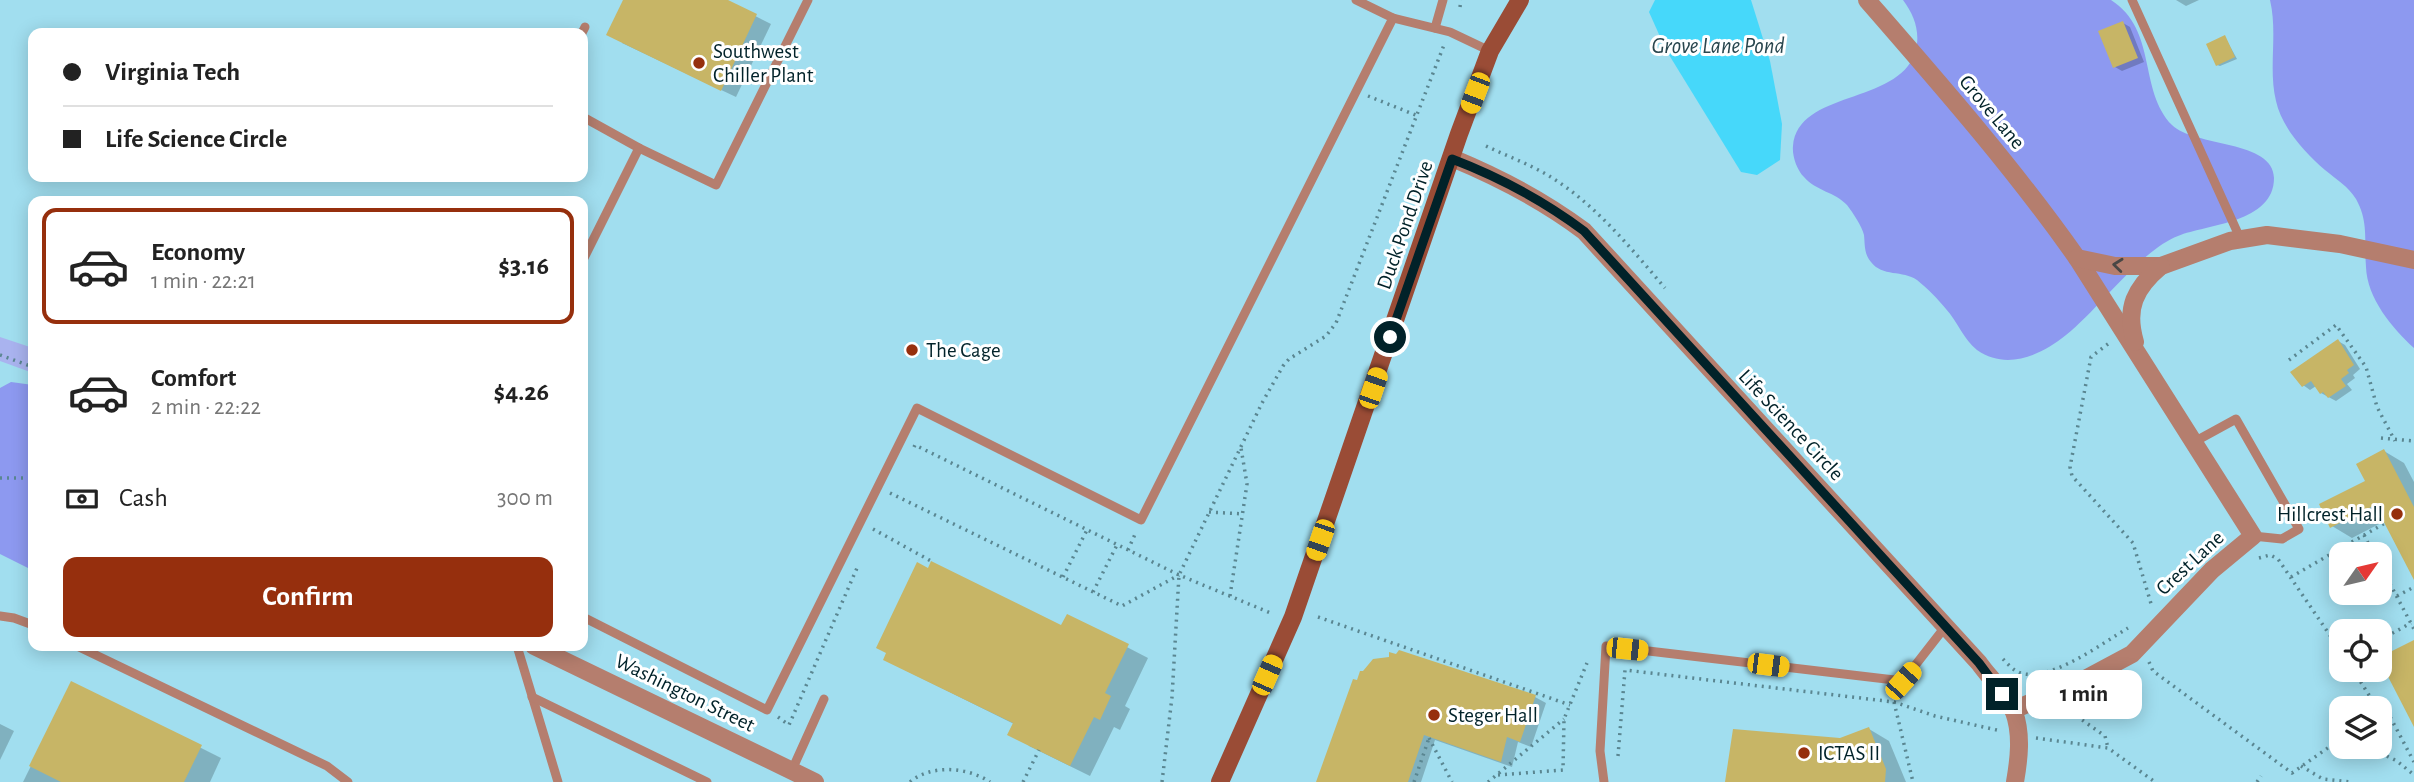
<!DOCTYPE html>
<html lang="en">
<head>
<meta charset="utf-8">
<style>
  :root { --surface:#fff; --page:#f2f2f2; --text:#222; --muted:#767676; --line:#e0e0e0; --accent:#962f0d }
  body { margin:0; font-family:"Alegreya Sans",sans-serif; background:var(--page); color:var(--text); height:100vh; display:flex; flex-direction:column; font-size:26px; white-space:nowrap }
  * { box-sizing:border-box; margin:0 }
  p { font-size:23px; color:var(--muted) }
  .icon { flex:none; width:38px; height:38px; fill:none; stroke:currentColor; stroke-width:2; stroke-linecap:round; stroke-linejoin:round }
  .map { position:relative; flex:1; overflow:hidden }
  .drawer { position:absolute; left:28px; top:196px; width:560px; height:455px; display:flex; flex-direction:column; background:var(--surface); border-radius:14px; box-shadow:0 4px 18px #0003 }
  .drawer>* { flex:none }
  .top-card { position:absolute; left:28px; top:28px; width:560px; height:154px; border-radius:14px; box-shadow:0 4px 18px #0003; display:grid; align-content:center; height:154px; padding:0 35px; background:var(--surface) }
  .needle { width:46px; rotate:56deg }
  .buttons { position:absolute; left:2329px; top:542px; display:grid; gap:14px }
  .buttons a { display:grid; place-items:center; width:63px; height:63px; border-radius:14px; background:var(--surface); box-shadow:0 4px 18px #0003; font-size:35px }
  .end { position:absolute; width:32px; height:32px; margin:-16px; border:9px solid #012229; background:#fff; box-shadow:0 0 0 4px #fff }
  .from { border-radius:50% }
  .bubble { position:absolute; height:49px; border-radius:14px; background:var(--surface); box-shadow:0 4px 18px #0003; font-size:23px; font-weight:600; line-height:49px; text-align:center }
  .car { position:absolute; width:21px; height:42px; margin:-21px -10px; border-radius:9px; box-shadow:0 0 5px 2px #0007; background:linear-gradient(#f5c518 24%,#345 0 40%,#f5c518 0 76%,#345 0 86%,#f5c518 0) }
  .top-card b { display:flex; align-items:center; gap:24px; height:66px; font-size:26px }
  .top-card b+b { border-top:2px solid var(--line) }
  .top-card i { width:18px; height:18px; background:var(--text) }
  ul { padding:12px 0 0; list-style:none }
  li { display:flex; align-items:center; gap:21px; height:116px; margin:0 14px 10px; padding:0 21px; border:4px solid transparent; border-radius:14px }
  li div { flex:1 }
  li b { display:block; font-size:26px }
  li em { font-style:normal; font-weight:600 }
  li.active { border-color:var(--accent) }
  li>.icon { width:63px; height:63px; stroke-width:1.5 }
  .pay { display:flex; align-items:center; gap:18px; height:77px; padding:0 35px; font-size:26px }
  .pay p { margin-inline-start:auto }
  .action { display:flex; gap:14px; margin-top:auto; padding:14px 35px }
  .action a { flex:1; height:80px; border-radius:14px; background:var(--accent); color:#fff; font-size:28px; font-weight:600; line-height:80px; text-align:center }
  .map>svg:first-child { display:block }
  .built { fill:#a1deef; fill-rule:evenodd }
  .green { fill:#a9b3ef }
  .forest { fill:#8d99f0 }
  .water { fill:#46d8fa }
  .shadow { fill:#0003 }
  .building { fill:#c7b566 }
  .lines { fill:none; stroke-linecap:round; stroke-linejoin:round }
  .path { stroke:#5a8691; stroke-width:3.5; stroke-dasharray:2 5; stroke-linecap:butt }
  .lane { stroke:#b57e6e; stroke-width:9 }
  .street { stroke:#b57e6e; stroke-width:18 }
  .secondary { stroke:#9a4c36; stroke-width:18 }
  .oneway { stroke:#494745 }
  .route { stroke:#012229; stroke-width:9 }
  .poi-dot { fill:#962f0d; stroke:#fff; stroke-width:2.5 }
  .labels { text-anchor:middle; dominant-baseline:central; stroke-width:6; stroke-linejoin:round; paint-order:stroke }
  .poi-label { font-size:21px; fill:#012229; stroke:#fff; text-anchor:start }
  .street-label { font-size:21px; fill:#012229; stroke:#fff }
  .water-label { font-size:23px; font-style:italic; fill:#29464e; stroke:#fff }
</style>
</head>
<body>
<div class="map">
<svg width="2414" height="782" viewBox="0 0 2414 782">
  <rect width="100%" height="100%" fill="#b4ecfb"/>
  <path class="built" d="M0 0H2414V782H0ZM33 33H583V177H33ZM33 201H583V646H33ZM2342 555H2380V593H2342ZM2342 632H2380V670H2342ZM2342 709H2380V747H2342Z"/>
  <polygon class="green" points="0,337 33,348 33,373 0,361"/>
  <g class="forest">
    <path d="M1903 0H2111C2158 30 2138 90 2172 125 2194 147 2274 140 2274 178 2274 223 2207 224 2178 236 2141 250 2099 309 2066 335 2041 355 2007 371 1977 350 1964 340 1957 321 1946 309 1938 299 1927 288 1917 280 1903 270 1882 277 1871 262 1864 254 1865 245 1864 235 1862 226 1853 213 1847 205 1835 192 1816 191 1804 177 1797 170 1792 156 1793 146 1798 90 1897 105 1915 53 1921 34 1915 16 1903 0Z"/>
    <path d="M2270 0H2414V348C2392 328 2367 298 2366 267 2364 242 2369 222 2356 199 2348 186 2337 180 2325 170 2305 153 2282 128 2276 101 2268 68 2278 34 2270 0Z"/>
    <polygon points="11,382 33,385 32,570 0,554 0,388"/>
  </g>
  <polygon class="water" points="1655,0 1751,0 1770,61 1782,124 1780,160 1757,175 1741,172 1666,50 1649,12"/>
  <g class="shadow">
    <polygon points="624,0 724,0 771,24 736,97 622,43"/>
    <polygon points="2176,0 2199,0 2186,6"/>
    <polygon points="2123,23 2130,27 2144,62 2122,71 2115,67"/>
    <polygon points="2225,37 2237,59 2220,66 2217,65"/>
    <polygon points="2338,341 2345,345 2360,369 2353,375 2355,378 2347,384 2352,390 2336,401 2321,393 2316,386 2310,390 2303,385"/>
    <polygon points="2384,451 2404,463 2414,482 2414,577 2385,521 2352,538 2332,526 2367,481"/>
    <polygon points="1067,616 1148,658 1125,706 1130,709 1120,730 1114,727 1090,776 1029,746 1014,724 905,670 1062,627"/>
    <polygon points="1354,681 1535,697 1546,703 1531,747 1518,742 1512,767 1435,740 1421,782 1318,782"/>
    <polygon points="72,683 221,758 210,782 23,782"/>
    <polygon points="0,724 14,731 0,760"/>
    <polygon points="1869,729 1889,741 1906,782 1727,782"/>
  </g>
  <g class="building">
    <polygon points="623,0 728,0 757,14 721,91 606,35"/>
    <polygon points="2123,21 2138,58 2113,68 2098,31"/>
    <polygon points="2225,35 2235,57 2216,66 2206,44"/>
    <polygon points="2338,339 2354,365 2347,370 2349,373 2341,379 2346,386 2328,398 2323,392 2320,394 2311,381 2302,387 2290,372"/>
    <polygon points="2384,449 2414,507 2414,580 2375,505 2330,528 2319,504 2365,481 2356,464"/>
    <polygon points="931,561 1061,625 1067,614 1129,644 1105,693 1111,696 1100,720 1094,717 1070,766 1007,735 1013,723 883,660 886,653 876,648 917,562 928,568"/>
    <polygon points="2414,640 2414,727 2380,661 2380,657"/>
    <polygon points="1399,650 1536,695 1520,742 1507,737 1501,762 1424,735 1408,782 1316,782 1353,679 1357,680 1360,671 1363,671 1373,659 1389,657 1389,652 1396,654"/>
    <polygon points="71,681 202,745 184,782 61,782 29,766"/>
    <polygon points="1869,727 1886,769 1885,782 1725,782 1733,729 1840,738"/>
  </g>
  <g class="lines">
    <g class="path">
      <polyline points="1460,7 1461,0"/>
      <polyline points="1368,96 1418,116"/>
      <path d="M1486 146C1505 155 1526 163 1544 173 1593 201 1629 246 1665 288"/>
      <polyline points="2108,344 2091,357 2070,467 2072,476 2133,543 2152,607"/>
      <polyline points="0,355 33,367"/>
      <polyline points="2289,360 2336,325 2366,367 2377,407 2395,441"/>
      <polyline points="2381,438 2414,441"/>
      <polyline points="914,447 915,445 1179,575 1273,614"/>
      <polyline points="0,478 33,478"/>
      <polyline points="890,493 1122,606 1179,575"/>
      <polyline points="1209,512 1244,514"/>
      <polyline points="873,529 931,561"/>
      <polyline points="2364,535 2374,555"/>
      <polyline points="1128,550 1136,532"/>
      <polyline points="2259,558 2270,555 2278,559 2342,653"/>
      <polyline points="2380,565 2414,629"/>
      <polyline points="1063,577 1087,530"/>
      <polyline points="2291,577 2385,523"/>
      <polyline points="1093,592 1117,545"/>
      <polyline points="1230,596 1247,484 1241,448"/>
      <polyline points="2397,596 2414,587"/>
      <polyline points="1318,617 1570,705"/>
      <polyline points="2380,640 2411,623"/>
      <path d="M2003 659C2009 665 2015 673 2025 674 2054 679 2103 643 2128 628"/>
      <polyline points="2149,662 2153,671 2292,773 2342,738"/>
      <polyline points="2353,670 2378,709"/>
      <polyline points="1894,702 1913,782"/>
      <polyline points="2065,708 2105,736 2108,748"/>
      <polyline points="2380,712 2387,711 2414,762"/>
      <polyline points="778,717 789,725 857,568"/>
      <polyline points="1429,738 1452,782"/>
      <polyline points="2036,738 2108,748 2155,782"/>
      <polyline points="2368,747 2397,761 2414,775"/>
      <polyline points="1618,756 1625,670 1894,702 1935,716 2001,731"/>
      <polyline points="2301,766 2323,779 2350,782"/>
      <polyline points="1498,775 1563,770 1564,719 1587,663"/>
      <path d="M910 782C931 764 968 767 990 782"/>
      <polyline points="1023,782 1039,750"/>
      <polyline points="1162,782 1172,697 1179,575 1262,403 1283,366 1289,359 1326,336 1336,323 1444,45"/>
      <polyline points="1414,782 1429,738"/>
      <polyline points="1488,782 1564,719"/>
      <polyline points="2257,782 2261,776"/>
    </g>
    <g class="lane">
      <polyline points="2132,0 2240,238"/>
      <polyline points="1393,18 1450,32 1490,51"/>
      <polyline points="1435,28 1443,0"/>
      <polyline points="582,33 585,27"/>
      <polyline points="583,117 639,148"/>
      <polyline points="583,260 639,148 716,185 808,0"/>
      <polyline points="2194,442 2236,419 2299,529 2282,539 2253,536"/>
      <polyline points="0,616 14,618 33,625"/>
      <polyline points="583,617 767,710 917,408 1141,520 1393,18 1356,0"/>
      <polyline points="77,646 327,766 348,782"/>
      <polyline points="517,646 558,782"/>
      <polyline points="532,697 707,782"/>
      <polyline points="792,770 824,699"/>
      <polyline points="1604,782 1600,751 1606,646 1903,681 1945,627"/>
    </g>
    <g class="street">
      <path d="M1867 0C1940 84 2013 167 2077 258L2253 536 2212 570 2132 654 2076 684 2013 710"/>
      <path d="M1452 158C1498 177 1544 201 1584 231L1979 663C1988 676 2009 697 2014 712 2022 734 2019 759 2015 782"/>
      <polyline points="2077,258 2115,266 2161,266 2230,241 2267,235 2340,244 2414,260"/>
      <path d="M2135 342C2125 308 2135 288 2161 266"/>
      <polyline points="534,646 815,782"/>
    </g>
    <polyline class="secondary" points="1220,782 1293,617 1459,134 1490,51 1520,0"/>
  </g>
  <defs><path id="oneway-chevron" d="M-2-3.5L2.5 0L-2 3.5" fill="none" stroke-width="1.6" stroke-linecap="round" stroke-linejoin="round" transform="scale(1.75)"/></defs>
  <use class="oneway" href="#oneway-chevron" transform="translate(2118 265) rotate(-174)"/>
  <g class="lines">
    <path class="route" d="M1390 337 1452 159C1499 177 1544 201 1584 231L1979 663 2002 694"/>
  </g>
  <g class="poi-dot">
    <circle cx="699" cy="63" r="7"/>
    <circle cx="912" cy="350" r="7"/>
    <circle cx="2397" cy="514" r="7"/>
    <circle cx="1434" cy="715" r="7"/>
    <circle cx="1804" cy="753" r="7"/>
  </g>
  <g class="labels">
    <g class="poi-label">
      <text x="713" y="51">Southwest<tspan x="713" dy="24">Chiller Plant</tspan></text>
      <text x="926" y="350">The Cage</text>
      <text x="2383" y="514" text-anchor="end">Hillcrest Hall</text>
      <text x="1448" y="715">Steger Hall</text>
      <text x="1818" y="753">ICTAS II</text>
    </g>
    <g class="street-label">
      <text transform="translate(1992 112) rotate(50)">Grove Lane</text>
      <text transform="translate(1405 225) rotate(-71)">Duck Pond Drive</text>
      <text transform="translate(1791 425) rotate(47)">Life Science Circle</text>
      <text transform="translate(2190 563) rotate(-43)">Crest Lane</text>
      <text transform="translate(685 693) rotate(26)">Washington Street</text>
    </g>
    <g class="water-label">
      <text x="1718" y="46">Grove Lane Pond</text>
    </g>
  </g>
</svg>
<div class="buttons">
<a><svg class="needle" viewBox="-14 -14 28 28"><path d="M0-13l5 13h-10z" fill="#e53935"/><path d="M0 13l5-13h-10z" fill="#767676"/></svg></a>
<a><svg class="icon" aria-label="locate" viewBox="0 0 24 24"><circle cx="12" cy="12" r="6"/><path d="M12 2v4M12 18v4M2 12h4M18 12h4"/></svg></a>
<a><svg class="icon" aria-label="layers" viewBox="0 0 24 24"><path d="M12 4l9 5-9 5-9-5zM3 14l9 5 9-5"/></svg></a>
</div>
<i class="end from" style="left:1390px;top:337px"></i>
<i class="end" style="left:2002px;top:694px"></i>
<div class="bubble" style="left:2026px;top:670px;width:116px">1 min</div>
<i class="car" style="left:1475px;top:93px;rotate:201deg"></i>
<i class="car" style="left:1373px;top:388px;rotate:19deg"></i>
<i class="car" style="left:1320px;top:540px;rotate:199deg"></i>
<i class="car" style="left:1627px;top:649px;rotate:96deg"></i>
<i class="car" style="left:1768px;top:665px;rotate:97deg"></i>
<i class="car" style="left:1267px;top:675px;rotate:24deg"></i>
<i class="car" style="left:1903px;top:681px;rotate:42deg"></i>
<div class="top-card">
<b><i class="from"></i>Virginia Tech</b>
<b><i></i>Life Science Circle</b>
</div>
<section class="drawer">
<ul>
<li class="active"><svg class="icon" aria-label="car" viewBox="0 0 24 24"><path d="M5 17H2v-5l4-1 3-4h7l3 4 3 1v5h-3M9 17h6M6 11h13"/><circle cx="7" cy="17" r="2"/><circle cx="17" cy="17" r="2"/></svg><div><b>Economy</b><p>1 min · 22:21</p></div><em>$3.16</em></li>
<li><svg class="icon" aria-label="car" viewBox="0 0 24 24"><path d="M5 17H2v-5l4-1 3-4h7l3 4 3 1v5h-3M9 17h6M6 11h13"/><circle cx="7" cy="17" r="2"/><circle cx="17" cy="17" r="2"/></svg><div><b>Comfort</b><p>2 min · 22:22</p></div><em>$4.26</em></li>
</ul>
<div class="pay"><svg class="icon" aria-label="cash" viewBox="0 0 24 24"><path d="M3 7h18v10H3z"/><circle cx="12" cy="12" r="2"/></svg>Cash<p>300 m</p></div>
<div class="action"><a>Confirm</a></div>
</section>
</div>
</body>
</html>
